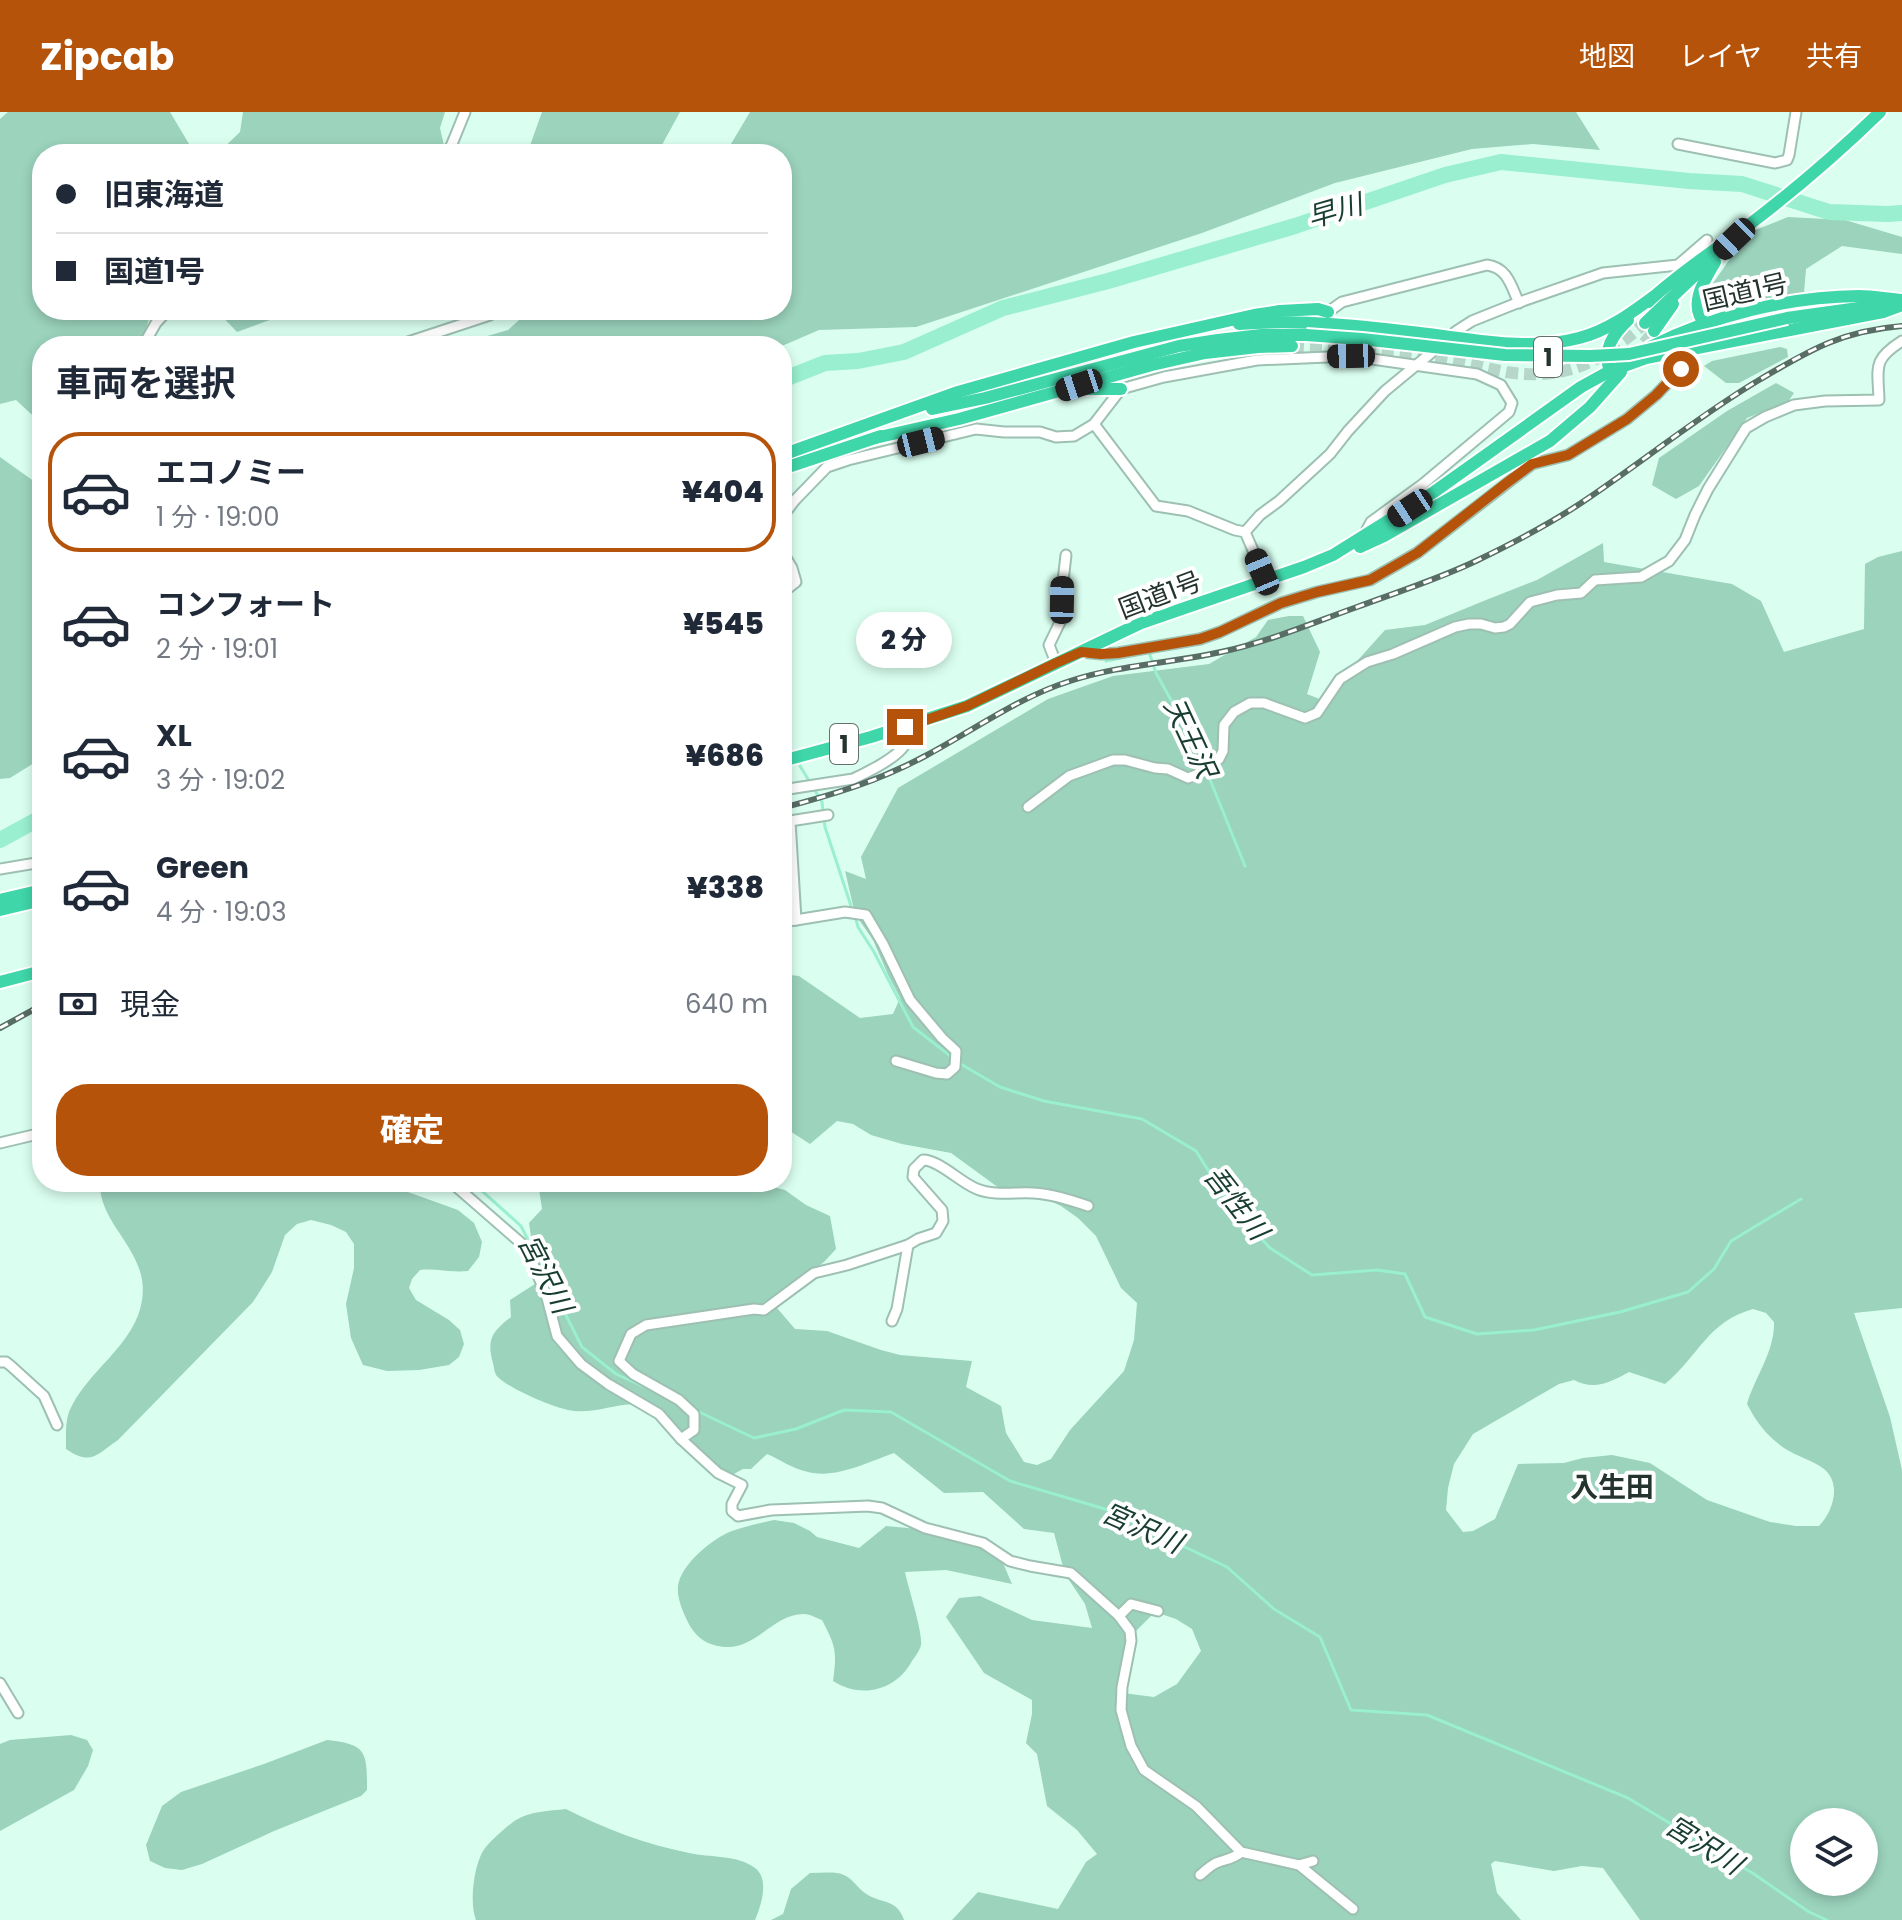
<!DOCTYPE html>
<html lang="ja">
<head>
<meta charset="utf-8">
<style>
  :root { --surface:#fff; --page:#f6f6f7; --text:#1f2937; --muted:#747a83; --line:#e0e1e3; --accent:#b45309 }
  body { margin:0; font-family:Poppins,"Noto Sans JP",sans-serif; background:var(--page); color:var(--text); height:100vh; display:flex; flex-direction:column; font-size:30px; white-space:nowrap }
  * { box-sizing:border-box; margin:0 }
  p { font-size:26px; color:var(--muted) }
  .icon { flex:none; width:44px; height:44px; fill:none; stroke:currentColor; stroke-width:2; stroke-linecap:round; stroke-linejoin:round }
  .map { position:relative; flex:1; overflow:hidden }
  .panel { position:absolute; left:32px; top:224px; width:760px; height:856px; display:flex; flex-direction:column; background:var(--surface); border-radius:32px; box-shadow:0 4px 12px #0003 }
  .panel>* { flex:none }
  .hud { position:absolute; left:32px; top:32px; width:760px; height:176px; border-radius:32px; box-shadow:0 4px 12px #0003; display:grid; align-content:center; height:176px; padding:0 24px; background:var(--surface) }
  .controls { position:absolute; left:1790px; top:1696px; display:grid; gap:16px }
  .controls a { display:grid; place-items:center; width:88px; height:88px; border-radius:50%; background:var(--surface); box-shadow:0 4px 12px #0003; font-size:40px }
  .end { position:absolute; width:36px; height:36px; margin:-18px; border:10px solid #b45309; background:#fff; box-shadow:0 0 0 4px #fff }
  .from { border-radius:50% }
  .bubble { position:absolute; height:56px; border-radius:28px; background:var(--surface); box-shadow:0 4px 12px #0003; font-size:26px; font-weight:800; line-height:56px; text-align:center }
  .car { position:absolute; width:24px; height:48px; margin:-24px -12px; border-radius:10px; box-shadow:0 0 6px 2px #0007; background:linear-gradient(#222 24%,#8ab4d8 0 40%,#222 0 76%,#8ab4d8 0 86%,#222 0) }
  .hud b { display:flex; align-items:center; gap:28px; height:76px; font-size:30px }
  .hud b+b { border-top:2px solid var(--line) }
  .hud i { width:20px; height:20px; background:var(--text) }
  ul { padding:0; list-style:none }
  li { display:flex; align-items:center; gap:24px; height:120px; margin:0 16px 12px; padding:0 8px; border:4px solid transparent; border-radius:32px }
  li div { flex:1 }
  li b { display:block; font-size:30px }
  li em { font-style:normal; font-weight:800 }
  li.current { border-color:var(--accent) }
  li>.icon { width:72px; height:72px; stroke-width:1.5 }
  h2 { padding:0 24px; font-size:36px; line-height:96px }
  .pay { display:flex; align-items:center; gap:20px; height:88px; padding:0 24px; font-size:30px }
  .pay p { margin-inline-start:auto }
  .cta { display:flex; gap:16px; margin-top:auto; padding:16px 24px }
  .cta a { flex:1; height:92px; border-radius:32px; background:var(--accent); color:#fff; font-size:32px; font-weight:800; line-height:92px; text-align:center }
  header { display:flex; align-items:center; gap:48px; box-sizing:border-box; height:112px; padding:0 40px; background:var(--accent); color:#fff }
  header strong { font-size:38px }
  nav { display:flex; gap:44px; margin-inline-start:auto; font-size:28px }
  .map>svg:first-child { display:block }
  .green { fill:#9bd3bd; fill-rule:evenodd }
  .lines { fill:none; stroke-linecap:round; stroke-linejoin:round }
  .stream { stroke:#99efcf; stroke-width:3 }
  .river { stroke:#99efcf; stroke-width:16 }
  .highway-tunnel { stroke:#b6d6c9; stroke-width:12; stroke-dasharray:12 6; stroke-linecap:butt }
  .minor-casing { stroke:#9dc0b2; stroke-width:13 }
  .highway-casing { stroke:#fff; stroke-width:16 }
  .minor { stroke:#fff; stroke-width:9 }
  .highway { stroke:#3fd6a9; stroke-width:12 }
  .rail-casing { stroke:#586d65; stroke-width:6 }
  .rail { stroke:#fff; stroke-width:3; stroke-dasharray:9; stroke-linecap:butt }
  .highway-bridge-casing { stroke:#fff; stroke-width:16; stroke-linecap:butt }
  .highway-bridge { stroke:#3fd6a9; stroke-width:12 }
  .route { stroke:#b45309; stroke-width:10 }
  .labels { text-anchor:middle; dominant-baseline:central; stroke-width:8; stroke-linejoin:round; paint-order:stroke }
  .shield { fill:#fff; stroke:#66706c; stroke-width:2 }
  .shield-label { font-size:24px; font-weight:bold; fill:#24332d }
  .street-label { font-size:26px; fill:#24332d; stroke:#fff }
  .water-label { font-size:28px; font-style:italic; fill:#183e31; stroke:#fff }
  .neighbourhood-label { font-size:28px; font-weight:bold; fill:#24332d; stroke:#fff }
</style>
</head>
<body>
<header>
<strong>Zipcab</strong>
<nav><a>地図</a><a>レイヤ</a><a>共有</a></nav>
</header>
<div class="map">
<svg width="1902" height="1808" viewBox="0 0 1902 1808">
  <rect width="100%" height="100%" fill="#dafff0"/>
  <g class="green">
    <polygon points="8,0 170,0 195,42 42,42 42,198 152,198 140,234 42,234 42,312 16,288 0,292 0,7"/>
    <polygon points="243,0 445,0 440,16 446,42 217,42 240,20"/>
    <polygon points="542,0 680,0 657,42 527,42"/>
    <polygon points="750,0 1576,0 1600,38 1533,32 1472,37 1335,71 1202,121 916,215 819,218 782,234 453,234 508,218 530,198 782,198 782,42 725,42"/>
    <polygon points="1788,105 1845,108 1902,125 1902,142 1842,134 1806,157 1804,181 1708,203 1704,184 1732,144 1753,119"/>
    <polygon points="216,198 297,198 237,220"/>
    <polygon points="1780,235 1787,237 1788,245 1739,271 1726,271 1704,254 1712,249"/>
    <polygon points="1776,271 1794,281 1788,290 1747,306 1699,374 1676,387 1652,373 1659,346 1727,299"/>
    <polygon points="0,345 42,375 42,646 10,666 0,667"/>
    <path d="M1603 431 1604 450 1732 472 1761 489 1784 540 1864 517 1865 452 1878 445 1902 439V1196L1854 1201 1890 1305 1902 1358V1808H1640L1603 1756 1582 1754 1554 1759 1495 1749 1491 1752 1497 1781 1521 1808H952L978 1780 1058 1797 1086 1750 1097 1742 1077 1718 1047 1694 1037 1642 1026 1631 1032 1602V1588L984 1561 946 1505 959 1486 980 1484 1032 1508 1092 1516 1085 1492 1065 1462 1054 1421 1024 1417 983 1380 944 1381 894 1341C868 1350 836 1367 808 1360 793 1357 781 1348 767 1342L751 1357H743L732 1363C713 1352 695 1337 680 1320 673 1313 668 1303 659 1298 629 1282 598 1305 568 1298 552 1295 505 1275 496 1263 494 1259 494 1255 493 1251 486 1227 493 1219 511 1205L510 1188 538 1170 544 1157 533 1138 529 1111 542 1097 538 1070H754L785 1078 806 1093 830 1104 836 1137 824 1150 771 1189 795 1217 827 1219 881 1238 900 1243 972 1249 966 1275 1001 1294 1006 1321 1024 1350 1037 1353 1051 1347 1070 1318 1124 1259 1134 1228 1137 1191 1121 1176 1096 1124 1078 1106 1061 1094 1038 1083 999 1076 951 1041 902 1032 871 1023 853 1012 837 1009 810 1032 782 1014V862L799 864 860 906 893 902 900 886 888 863 873 828 855 802 845 759 866 767 861 745 898 676 1048 587 1113 564 1209 552 1256 525 1268 508 1289 504H1303L1320 540 1307 582 1322 588 1385 518 1425 513 1486 488 1537 468ZM1753 1197 1766 1201 1774 1210C1775 1239 1755 1265 1747 1292 1757 1311 1766 1323 1784 1336 1796 1344 1812 1348 1824 1357 1842 1372 1833 1400 1819 1414H1796L1770 1410 1707 1388 1650 1351 1612 1343 1583 1346 1564 1351 1518 1352 1495 1407 1473 1419 1463 1420 1446 1398 1448 1376 1454 1352 1473 1322 1559 1272 1574 1268C1594 1279 1611 1270 1629 1260L1665 1272C1699 1244 1707 1210 1753 1197ZM1155 1500 1176 1507 1192 1517 1201 1539 1177 1572 1154 1585 1123 1581 1127 1528ZM1804 1710H1864V1770H1804Z"/>
    <path d="M100 1070H380L458 1098 474 1111 482 1130 479 1145 468 1159C451 1161 436 1156 420 1158L412 1167 409 1176 416 1188 449 1208 460 1218 464 1232 459 1245 449 1253 419 1258 387 1259 363 1253 351 1226 346 1192 354 1156V1132L346 1120 331 1113 311 1108 297 1112 285 1123 272 1160 253 1190 118 1328C96 1343 91 1354 66 1337 66 1326 65 1311 69 1300 85 1260 136 1233 142 1188 150 1139 98 1113 100 1070Z"/>
    <path d="M774 1408 794 1411 810 1419 817 1425 859 1436 886 1414 940 1419 997 1437 1012 1472 946 1458 905 1460C908 1475 923 1521 921 1533 920 1538 915 1545 912 1549 896 1579 861 1587 833 1569 837 1539 836 1535 822 1508 816 1506 810 1502 804 1502 769 1502 754 1545 714 1533 699 1529 691 1518 685 1504 681 1495 677 1484 678 1474 681 1452 713 1426 732 1419 746 1414 761 1411 774 1408Z"/>
    <polygon points="71,1623 87,1628 93,1638 88,1654 74,1678 0,1719 0,1632 10,1628"/>
    <path d="M327 1628C367 1632 367 1640 367 1678L361 1684 274 1719 202 1752 182 1758 165 1756 150 1749 146 1733 162 1694 181 1680 264 1652Z"/>
    <path d="M566 1697C605 1717 645 1732 689 1741 710 1746 736 1742 755 1756 770 1767 761 1794 755 1808H476C469 1791 474 1754 483 1739 488 1731 508 1713 516 1708 531 1699 549 1699 566 1697Z"/>
    <path d="M810 1761C819 1761 828 1760 837 1761 852 1763 856 1776 868 1783 883 1792 897 1787 904 1808H771L783 1802 791 1777Z"/>
  </g>
  <g class="lines">
    <g class="stream">
      <polyline points="1106,549 1149,540 1156,561 1196,633 1245,754"/>
      <polyline points="782,634 785,634"/>
      <polyline points="800,654 822,690 825,715 852,797"/>
      <polyline points="855,804 858,815 874,840 913,915 953,946"/>
      <polyline points="959,951 1000,975 1044,989 1142,1007 1196,1039 1230,1093 1270,1136 1312,1163 1377,1158 1405,1162 1425,1205 1477,1222 1534,1218 1620,1200 1688,1180 1714,1157 1731,1129 1801,1087"/>
      <polyline points="472,1070 521,1114 582,1235 616,1262 660,1282"/>
      <polyline points="695,1298 754,1326 796,1317 844,1298 891,1300 1010,1369 1105,1397 1227,1455 1274,1497 1320,1525 1351,1598 1427,1603 1628,1686 1754,1762 1809,1800 1827,1808"/>
    </g>
    <g class="river">
      <polyline points="782,268 825,251 858,249 904,240 1003,196 1108,169 1295,114 1445,63 1501,50 1689,69 1742,72 1829,100 1888,102 1902,101"/>
      <polyline points="0,728 42,705"/>
    </g>
    <g class="highway-tunnel">
      <path d="M1292 234C1341 236 1391 238 1439 246 1462 250 1484 256 1506 260 1568 269 1600 250 1645 211"/>
      <polyline points="1633,245 1654,219"/>
    </g>
    <g class="minor-casing">
      <g id="minor">
        <polyline points="1678,32 1775,51 1787,48 1789,43 1796,0"/>
        <polyline points="446,42 452,32 465,0"/>
        <path d="M1327 203 1328 200 1342 190 1487 153C1508 156 1511 174 1519 191"/>
        <polyline points="1455,220 1472,209 1517,191 1603,161 1678,153 1707,128"/>
        <polyline points="143,234 156,211 168,198"/>
        <polyline points="396,234 490,203"/>
        <polyline points="1094,312 1156,394 1188,399 1235,418 1245,420 1266,468"/>
        <polyline points="782,405 795,388 827,355 848,348 976,317 1004,320 1040,320 1056,325 1074,324 1094,312 1121,277 1164,265 1257,248 1351,244 1477,262 1501,273 1512,291 1509,300 1423,372 1371,410 1364,423"/>
        <polyline points="1245,420 1260,403 1279,389 1330,342 1348,319 1385,279 1431,241"/>
        <polyline points="782,439 792,456 796,470 782,481"/>
        <polyline points="1081,540 1101,542 1118,541 1200,527 1220,520 1281,491 1317,480 1370,468 1417,441 1532,352 1568,343 1627,307 1656,283 1681,257 1677,234"/>
        <polyline points="1056,551 1049,533 1062,506 1063,469 1066,443"/>
        <path d="M782 678 853 667C866 661 896 646 904 634 908 628 906 621 905 615"/>
        <path d="M1028 695 1069 664 1113 648H1125L1155 656 1168 657 1188 666 1196 663 1219 647 1223 639 1224 613 1234 600 1250 591H1264L1305 606 1317 601 1340 567 1367 550 1393 542 1455 515 1469 512H1481L1495 516 1504 515 1510 512 1530 490 1557 483 1581 481 1595 468 1641 465 1669 449 1685 428 1695 403 1708 377 1746 316 1765 305 1794 293 1825 289 1879 288C1878 255 1872 248 1902 229"/>
        <polyline points="828,703 790,709 796,808 845,800 866,803 883,832 910,888 942,926 956,939 955,955 947,962 936,961 896,949"/>
        <polyline points="0,757 42,750"/>
        <polyline points="782,810 796,808"/>
        <polyline points="0,1031 42,1021"/>
        <polyline points="451,1070 521,1131 532,1150 546,1182 557,1224 581,1252 608,1272 659,1302 681,1327 718,1361 742,1373 732,1392 732,1399 738,1404 771,1398 868,1394 882,1396 925,1416 983,1431 1010,1449 1030,1454 1071,1461 1119,1504 1130,1519 1131,1529 1122,1575 1121,1598 1131,1634 1144,1658 1196,1694 1241,1740 1299,1753 1353,1797"/>
        <polyline points="892,1209 897,1197 908,1133"/>
        <polyline points="0,1250 6,1250 11,1254 44,1284 57,1313"/>
        <path d="M681 1327 694 1318V1302L679 1288 633 1262 619 1249 631 1222 646 1213 754 1197 764 1198 814 1161 847 1153 908 1133 918 1127 936 1121 943 1109 942 1098 913 1065 914 1057 923 1048C939 1048 961 1071 977 1077 994 1084 1015 1080 1033 1081 1052 1082 1070 1088 1088 1094"/>
        <polyline points="1119,1504 1131,1492 1158,1499"/>
        <polyline points="0,1571 18,1601"/>
        <polyline points="1299,1753 1313,1749"/>
        <path d="M1200 1763C1205 1759 1210 1754 1216 1751 1226 1747 1234 1747 1241 1740"/>
      </g>
    </g>
    <g class="highway-casing">
      <g id="highway">
        <path d="M1648 190C1679 161 1715 138 1750 112 1796 77 1839 40 1880 0"/>
        <polyline points="1787,206 1887,192"/>
        <polyline points="1645,211 1715,144"/>
        <path d="M1239 212C1302 207 1365 214 1428 222 1477 228 1530 239 1579 226 1607 219 1630 202 1653 185"/>
        <path d="M1705 212C1688 192 1704 169 1715 150"/>
        <polyline points="1654,219 1673,192"/>
        <path d="M1650 235C1714 203 1787 185 1859 184 1873 184 1888 187 1902 188"/>
        <path d="M1610 259C1602 238 1613 222 1628 208"/>
        <polyline points="1079,277 1121,277"/>
        <polyline points="932,297 985,286 1179,234 1218,228 1261,223 1306,223"/>
        <polyline points="875,326 959,307 1152,253 1205,241 1258,235 1292,234"/>
        <polyline points="782,343 958,280 1134,230 1254,203 1280,199 1318,197 1328,200"/>
        <polyline points="782,357 881,324"/>
        <polyline points="1360,435 1384,424 1550,329 1590,295 1621,260"/>
        <polyline points="782,649 871,625 967,594 1141,511 1304,455 1333,443 1434,380 1581,275 1610,259 1646,246 1883,200 1902,193"/>
        <polyline points="0,788 42,778"/>
        <polyline points="0,798 42,788"/>
        <polyline points="0,870 42,859"/>
      </g>
    </g>
    <use href="#minor" class="minor"/>
    <use href="#highway" class="highway"/>
    <g class="rail-casing">
      <g id="rail">
        <path d="M782 696C835 682 879 669 927 643 974 618 1019 585 1070 569 1119 553 1171 551 1221 540 1268 530 1312 511 1357 495 1397 480 1439 467 1478 448 1513 431 1548 413 1581 391 1641 351 1697 305 1759 268 1810 238 1841 219 1902 214"/>
        <polyline points="0,916 42,893"/>
      </g>
    </g>
    <use href="#rail" class="rail"/>
    <g class="highway-bridge-casing">
      <polyline id="highway-bridge" points="1306,223 1362,227 1505,243 1590,244 1629,242 1787,206"/>
    </g>
    <use href="#highway-bridge" class="highway-bridge"/>
  </g>
  <g class="lines">
    <polyline class="route" points="905,615 967,594 1056,551 1081,540 1101,542 1118,541 1200,527 1220,520 1281,491 1317,480 1370,468 1417,441 1504,373 1532,352 1568,343 1627,307 1656,283 1681,257"/>
  </g>
  <g class="labels">
    <g class="shield">
      <rect x="1534" y="225" width="28" height="40" rx="6"/>
      <rect x="830" y="612" width="28" height="40" rx="6"/>
    </g>
    <g class="shield-label">
      <text x="1548" y="245">1</text>
      <text x="844" y="632">1</text>
    </g>
    <g class="street-label">
      <text transform="translate(1745 180) rotate(-13)">国道1号</text>
      <text transform="translate(1160 483) rotate(-21)">国道1号</text>
    </g>
    <g class="water-label">
      <text transform="translate(1335 99) rotate(-16)">早川</text>
      <text transform="translate(1190 626) rotate(65)">天王沢</text>
      <text transform="translate(1236 1091) rotate(52)">吾性川</text>
      <text transform="translate(545 1162) rotate(63)">宮沢川</text>
      <text transform="translate(1142 1416) rotate(24)">宮沢川</text>
      <text transform="translate(1704 1733) rotate(32)">宮沢川</text>
    </g>
    <g class="neighbourhood-label">
      <text x="1612" y="1375">入生田</text>
    </g>
  </g>
</svg>
<div class="controls">
<a><svg class="icon" aria-label="layers" viewBox="0 0 24 24"><path d="M12 4l9 5-9 5-9-5zM3 14l9 5 9-5"/></svg></a>
</div>
<i class="end from" style="left:1681px;top:257px"></i>
<i class="end" style="left:905px;top:615px"></i>
<div class="bubble" style="left:856px;top:500px;width:96px">2 分</div>
<i class="car" style="left:1734px;top:127px;rotate:226deg"></i>
<i class="car" style="left:1351px;top:244px;rotate:269deg"></i>
<i class="car" style="left:1079px;top:273px;rotate:252deg"></i>
<i class="car" style="left:921px;top:330px;rotate:76deg"></i>
<i class="car" style="left:1410px;top:396px;rotate:237deg"></i>
<i class="car" style="left:1262px;top:460px;rotate:337deg"></i>
<i class="car" style="left:1062px;top:488px;rotate:1deg"></i>
<div class="hud">
<b><i class="from"></i>旧東海道</b>
<b><i></i>国道1号</b>
</div>
<section class="panel">
<h2>車両を選択</h2>
<ul>
<li class="current"><svg class="icon" aria-label="car" viewBox="0 0 24 24"><path d="M5 17H2v-5l4-1 3-4h7l3 4 3 1v5h-3M9 17h6M6 11h13"/><circle cx="7" cy="17" r="2"/><circle cx="17" cy="17" r="2"/></svg><div><b>エコノミー</b><p>1 分 · 19:00</p></div><em>¥404</em></li>
<li><svg class="icon" aria-label="car" viewBox="0 0 24 24"><path d="M5 17H2v-5l4-1 3-4h7l3 4 3 1v5h-3M9 17h6M6 11h13"/><circle cx="7" cy="17" r="2"/><circle cx="17" cy="17" r="2"/></svg><div><b>コンフォート</b><p>2 分 · 19:01</p></div><em>¥545</em></li>
<li><svg class="icon" aria-label="car" viewBox="0 0 24 24"><path d="M5 17H2v-5l4-1 3-4h7l3 4 3 1v5h-3M9 17h6M6 11h13"/><circle cx="7" cy="17" r="2"/><circle cx="17" cy="17" r="2"/></svg><div><b>XL</b><p>3 分 · 19:02</p></div><em>¥686</em></li>
<li><svg class="icon" aria-label="car" viewBox="0 0 24 24"><path d="M5 17H2v-5l4-1 3-4h7l3 4 3 1v5h-3M9 17h6M6 11h13"/><circle cx="7" cy="17" r="2"/><circle cx="17" cy="17" r="2"/></svg><div><b>Green</b><p>4 分 · 19:03</p></div><em>¥338</em></li>
</ul>
<div class="pay"><svg class="icon" aria-label="cash" viewBox="0 0 24 24"><path d="M3 7h18v10H3z"/><circle cx="12" cy="12" r="2"/></svg>現金<p>640 m</p></div>
<div class="cta"><a>確定</a></div>
</section>
</div>
</body>
</html>
